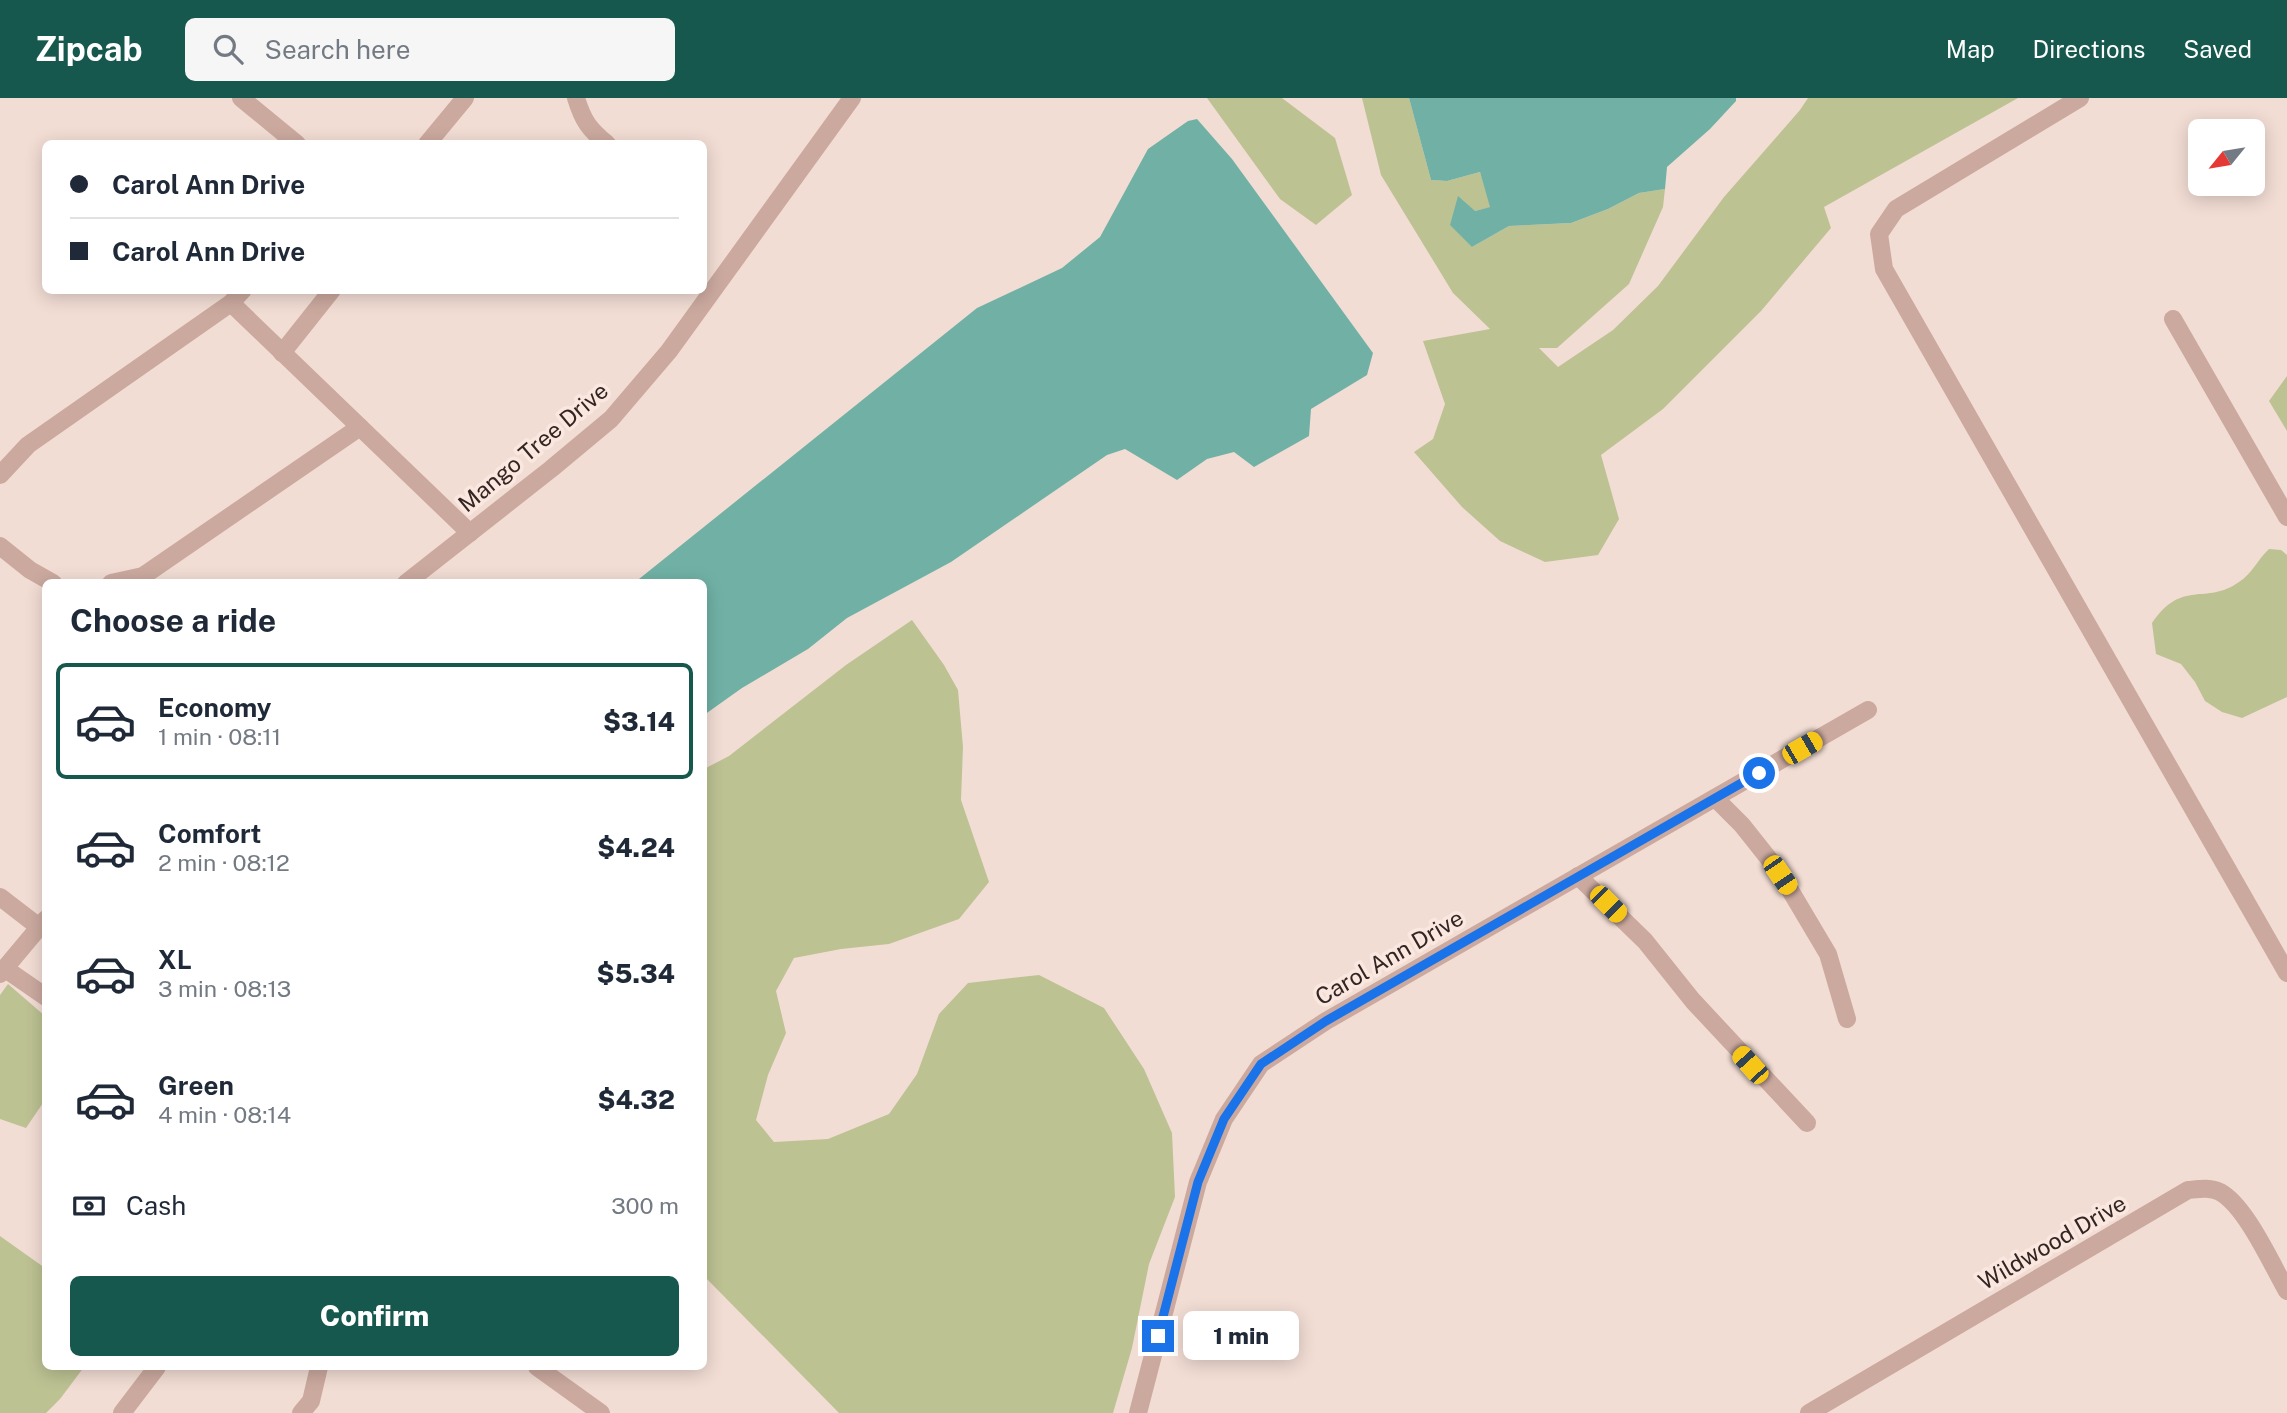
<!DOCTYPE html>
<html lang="en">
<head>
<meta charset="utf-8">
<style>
  :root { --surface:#fff; --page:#f6f6f7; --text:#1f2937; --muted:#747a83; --line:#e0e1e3; --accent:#16584d }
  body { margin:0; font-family:"Public Sans",sans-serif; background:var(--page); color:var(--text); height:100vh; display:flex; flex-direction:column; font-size:26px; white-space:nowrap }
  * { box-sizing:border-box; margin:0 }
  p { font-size:23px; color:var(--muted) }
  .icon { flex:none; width:38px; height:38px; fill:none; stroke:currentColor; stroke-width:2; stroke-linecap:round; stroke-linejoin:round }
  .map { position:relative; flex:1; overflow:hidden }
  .sheet { position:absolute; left:42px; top:481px; width:665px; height:791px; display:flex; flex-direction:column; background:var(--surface); border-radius:10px; box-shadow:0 4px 18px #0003 }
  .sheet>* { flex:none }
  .hud { position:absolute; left:42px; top:42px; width:665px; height:154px; border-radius:10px; box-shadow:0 4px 18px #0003; display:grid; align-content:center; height:154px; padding:0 28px; background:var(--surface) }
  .needle { width:46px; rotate:240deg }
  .buttons { position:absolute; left:2188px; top:21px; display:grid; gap:14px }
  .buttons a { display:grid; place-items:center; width:77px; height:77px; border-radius:10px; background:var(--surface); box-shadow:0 4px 18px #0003; font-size:35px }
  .end { position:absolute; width:32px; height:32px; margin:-16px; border:9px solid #1a73e8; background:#fff; box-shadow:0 0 0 4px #fff }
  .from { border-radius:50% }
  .bubble { position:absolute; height:49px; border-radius:10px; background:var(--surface); box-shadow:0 4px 18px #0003; font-size:23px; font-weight:800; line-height:49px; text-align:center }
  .car { position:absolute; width:21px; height:42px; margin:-21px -10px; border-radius:9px; box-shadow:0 0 5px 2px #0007; background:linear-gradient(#f5c518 24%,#345 0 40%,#f5c518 0 76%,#345 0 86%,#f5c518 0) }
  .hud b { display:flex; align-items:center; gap:24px; height:66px; font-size:26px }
  .hud b+b { border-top:2px solid var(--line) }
  .hud i { width:18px; height:18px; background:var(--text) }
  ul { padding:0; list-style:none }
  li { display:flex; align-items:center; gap:21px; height:116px; margin:0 14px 10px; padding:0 14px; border:4px solid transparent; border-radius:10px }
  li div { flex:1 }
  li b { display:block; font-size:26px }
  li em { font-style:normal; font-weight:800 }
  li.current { border-color:var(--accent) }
  li>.icon { width:63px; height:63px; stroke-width:1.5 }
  h2 { padding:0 28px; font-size:32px; line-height:84px }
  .pay { display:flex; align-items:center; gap:18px; height:77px; padding:0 28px; font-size:26px }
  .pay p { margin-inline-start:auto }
  .primary-button { display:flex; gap:14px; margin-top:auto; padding:14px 28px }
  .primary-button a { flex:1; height:80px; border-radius:10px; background:var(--accent); color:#fff; font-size:28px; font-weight:800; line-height:80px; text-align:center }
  header { display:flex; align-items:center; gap:42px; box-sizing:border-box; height:98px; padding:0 35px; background:var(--accent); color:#fff }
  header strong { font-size:33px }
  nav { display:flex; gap:38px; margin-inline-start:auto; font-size:24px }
  .search { width:490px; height:63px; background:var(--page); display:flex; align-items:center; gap:18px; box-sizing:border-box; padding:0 24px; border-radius:10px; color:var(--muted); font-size:26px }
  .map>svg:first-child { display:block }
  .green { fill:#bdc293 }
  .water { fill:#71b1a5 }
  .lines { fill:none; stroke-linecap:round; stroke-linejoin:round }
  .minor { stroke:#cba99f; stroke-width:18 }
  .route { stroke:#1a73e8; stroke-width:9 }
  .labels { text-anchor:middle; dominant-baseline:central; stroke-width:7; stroke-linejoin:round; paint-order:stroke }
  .street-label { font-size:23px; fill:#342523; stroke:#fae8e0 }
</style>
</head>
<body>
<header>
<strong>Zipcab</strong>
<div class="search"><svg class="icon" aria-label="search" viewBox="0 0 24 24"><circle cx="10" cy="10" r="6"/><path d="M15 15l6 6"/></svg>Search here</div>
<nav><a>Map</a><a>Directions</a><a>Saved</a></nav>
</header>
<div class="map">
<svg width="2287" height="1315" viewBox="0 0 2287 1315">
  <rect width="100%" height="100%" fill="#f2ddd4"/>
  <g class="green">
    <polygon points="1207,0 1282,0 1335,40 1352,97 1316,127 1280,101"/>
    <polygon points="1362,0 1409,0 1431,82 1447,83 1480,74 1491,109 1475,113 1472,149 1509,128 1571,125 1608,111 1639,95 1665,91 1663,109 1629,186 1557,250 1539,250 1558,269 1613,232 1658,188 1724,99 1800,12 1808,0 2018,0 1824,109 1831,130 1761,213 1663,311 1601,357 1619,421 1598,457 1545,464 1500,443 1462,409 1414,354 1433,341 1445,306 1423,243 1490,231 1453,195 1381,77"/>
    <polygon points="2287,278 2287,333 2269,303"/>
    <path d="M2269 451 2281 452 2287 457V599L2242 620 2222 614 2205 603 2195 584 2181 566 2156 556 2152 525C2183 480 2205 508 2239 484 2253 475 2257 462 2269 451Z"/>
    <polygon points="912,522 944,567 958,592 963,649 961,702 989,784 959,821 889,846 841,851 794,860 776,893 786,935 768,977 756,1022 774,1044 828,1041 889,1016 917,976 939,916 968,885 1039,877 1104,910 1144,971 1172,1035 1175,1099 1149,1166 1132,1250 1113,1315 839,1315 704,1178 704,671 729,658 846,567"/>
    <polygon points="8,886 45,918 45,1002 26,1030 0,1021 0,897"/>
    <polygon points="0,1138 45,1170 46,1269 84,1269 60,1301 46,1315 0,1315"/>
  </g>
  <g class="water">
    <polygon points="1409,0 1736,0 1736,3 1710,31 1667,69 1665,91 1639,95 1608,111 1571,125 1509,128 1472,149 1450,127 1458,98 1475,113 1490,109 1480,74 1447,83 1431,82"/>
    <polygon points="1197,21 1232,61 1373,255 1367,277 1311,311 1309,338 1254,369 1234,354 1207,361 1177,382 1125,351 1107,357 951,464 847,520 808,551 742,590 704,617 704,485 634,485 977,210 1062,170 1100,139 1148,51 1188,23"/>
  </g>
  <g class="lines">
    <g class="minor">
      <polyline points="241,0 297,46"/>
      <path d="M576 0C583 23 589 31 607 46"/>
      <polyline points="2080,0 1896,111 1879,136 1884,171 2287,875"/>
      <polyline points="427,46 465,0"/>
      <polyline points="231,205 470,435"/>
      <polyline points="2173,221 2287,419"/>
      <polyline points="282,255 332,192"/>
      <polyline points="0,377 28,347 231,205 243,192"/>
      <polyline points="0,448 30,472 53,485"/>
      <polyline points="111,485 143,478 360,329"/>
      <polyline points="406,485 551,371 611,321 669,253 852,0"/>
      <polyline points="1715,700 1742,727 1769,761 1790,792 1828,856 1847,921"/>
      <polyline points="1578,778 1645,843 1693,903 1807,1025"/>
      <polyline points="0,799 39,829"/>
      <polyline points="4,870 46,899"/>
      <polyline points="0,876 46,821"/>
      <polyline points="537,1269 601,1315"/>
      <polyline points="122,1315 157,1269"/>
      <polyline points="301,1315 311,1303 319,1269"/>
      <polyline points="1138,1315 1198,1084 1224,1021 1261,966 1326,923 1868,612"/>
      <path d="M1809 1315 2188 1092C2199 1091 2210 1089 2220 1094 2246 1108 2272 1167 2287 1193"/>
    </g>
  </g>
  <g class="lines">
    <polyline class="route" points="1158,1238 1198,1084 1224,1021 1261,966 1326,923 1759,675"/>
  </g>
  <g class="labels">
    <g class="street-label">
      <text transform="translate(533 349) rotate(-40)">Mango Tree Drive</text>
      <text transform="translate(1389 859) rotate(-30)">Carol Ann Drive</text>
      <text transform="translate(2052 1144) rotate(-30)">Wildwood Drive</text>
    </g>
  </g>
</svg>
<div class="buttons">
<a><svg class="needle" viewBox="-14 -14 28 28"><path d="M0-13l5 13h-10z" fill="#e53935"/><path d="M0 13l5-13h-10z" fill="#747a83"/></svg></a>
</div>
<i class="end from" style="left:1759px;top:675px"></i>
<i class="end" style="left:1158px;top:1238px"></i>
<div class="bubble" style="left:1183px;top:1213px;width:116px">1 min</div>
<i class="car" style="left:1802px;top:650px;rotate:60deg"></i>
<i class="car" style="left:1780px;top:777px;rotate:146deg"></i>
<i class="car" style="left:1608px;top:806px;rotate:135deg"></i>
<i class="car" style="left:1750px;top:967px;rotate:318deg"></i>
<div class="hud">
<b><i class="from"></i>Carol Ann Drive</b>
<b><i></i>Carol Ann Drive</b>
</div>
<section class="sheet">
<h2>Choose a ride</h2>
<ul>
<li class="current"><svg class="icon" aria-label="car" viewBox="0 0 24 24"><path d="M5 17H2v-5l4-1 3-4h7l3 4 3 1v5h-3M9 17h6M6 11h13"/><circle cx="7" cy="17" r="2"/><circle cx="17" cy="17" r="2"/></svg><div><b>Economy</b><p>1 min · 08:11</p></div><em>$3.14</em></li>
<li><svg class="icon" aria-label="car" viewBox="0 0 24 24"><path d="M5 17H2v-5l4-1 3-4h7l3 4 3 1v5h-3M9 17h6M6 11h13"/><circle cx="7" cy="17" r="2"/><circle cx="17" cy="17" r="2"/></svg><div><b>Comfort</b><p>2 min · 08:12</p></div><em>$4.24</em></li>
<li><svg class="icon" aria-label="car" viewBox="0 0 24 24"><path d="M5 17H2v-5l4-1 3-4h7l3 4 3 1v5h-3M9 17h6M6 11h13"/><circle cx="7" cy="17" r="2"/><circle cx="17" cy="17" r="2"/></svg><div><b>XL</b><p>3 min · 08:13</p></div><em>$5.34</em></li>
<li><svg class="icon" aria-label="car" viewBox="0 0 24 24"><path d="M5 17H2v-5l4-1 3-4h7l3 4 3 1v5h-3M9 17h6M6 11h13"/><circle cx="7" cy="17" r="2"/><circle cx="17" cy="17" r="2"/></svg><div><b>Green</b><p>4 min · 08:14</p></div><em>$4.32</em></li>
</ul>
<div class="pay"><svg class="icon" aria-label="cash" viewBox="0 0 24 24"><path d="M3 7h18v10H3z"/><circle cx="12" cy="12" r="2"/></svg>Cash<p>300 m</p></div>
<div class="primary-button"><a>Confirm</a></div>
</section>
</div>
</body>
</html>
